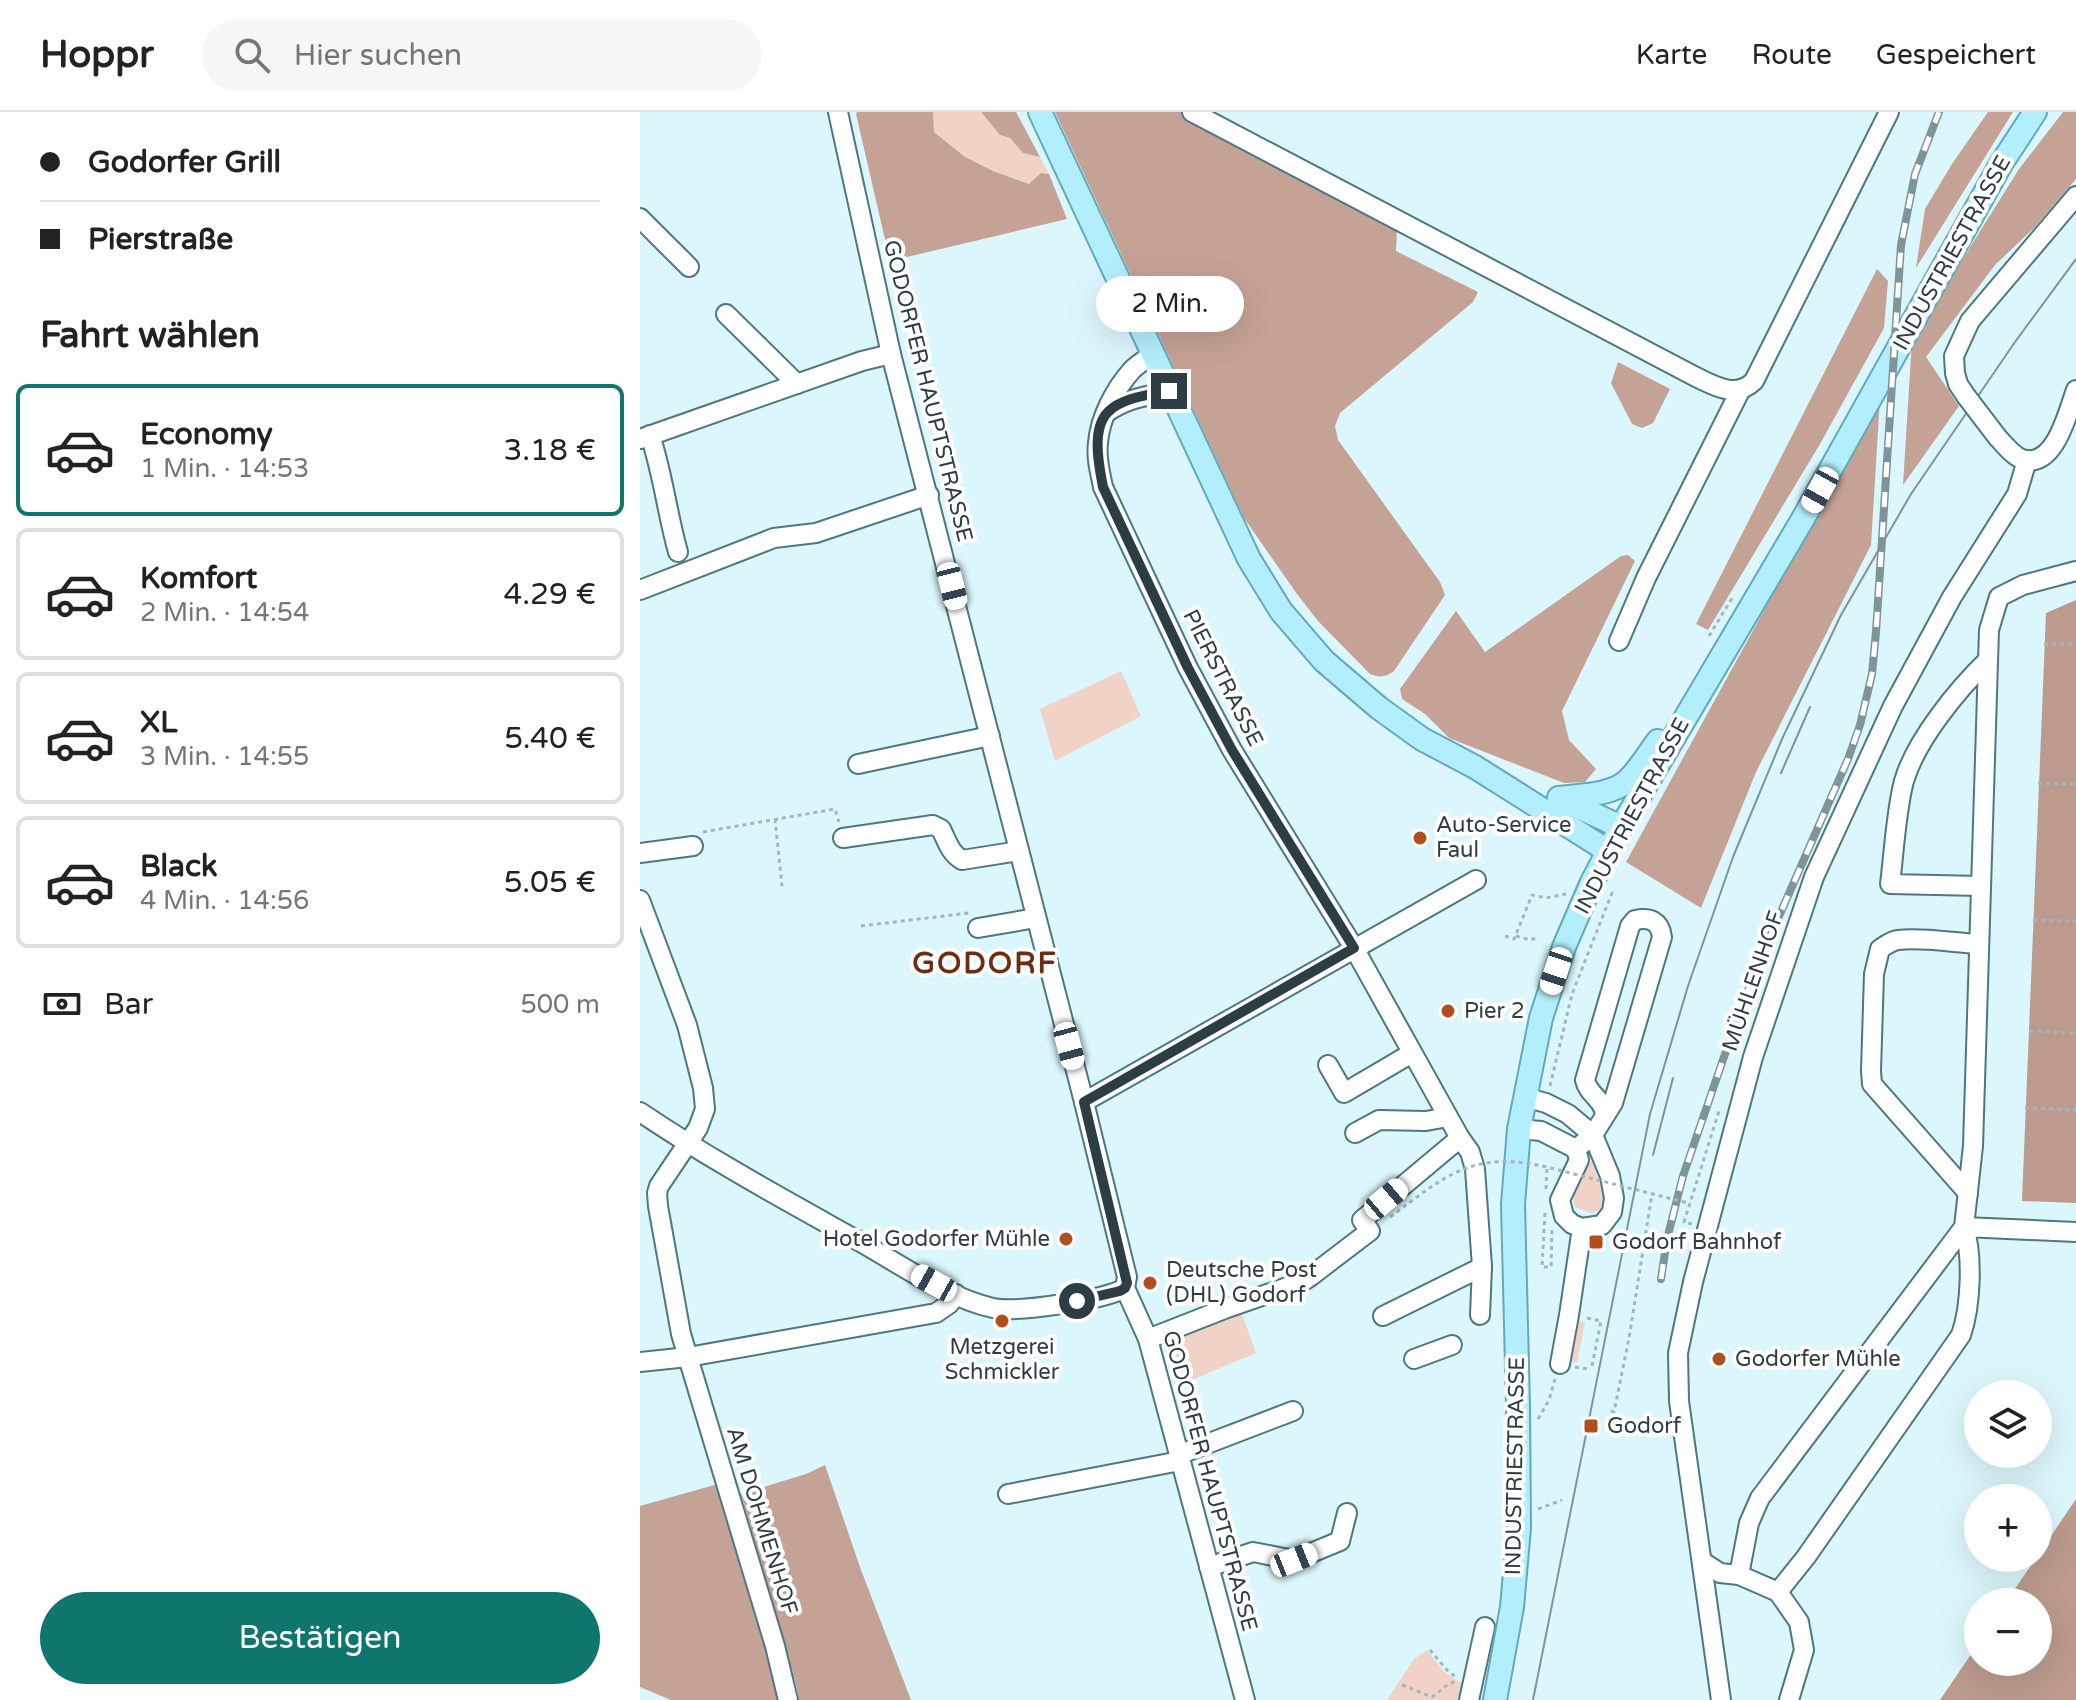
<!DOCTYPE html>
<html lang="de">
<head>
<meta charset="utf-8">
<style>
  :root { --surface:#fff; --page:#f6f6f6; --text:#222; --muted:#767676; --line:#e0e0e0; --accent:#0f766e }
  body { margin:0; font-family:"Varela Round",sans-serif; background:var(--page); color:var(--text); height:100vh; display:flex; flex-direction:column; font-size:30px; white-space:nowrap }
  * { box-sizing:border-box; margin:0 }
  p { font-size:26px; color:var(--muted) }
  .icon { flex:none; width:44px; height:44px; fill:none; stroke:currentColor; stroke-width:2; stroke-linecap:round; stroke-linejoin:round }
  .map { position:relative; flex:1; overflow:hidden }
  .drawer { display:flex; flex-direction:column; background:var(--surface); width:640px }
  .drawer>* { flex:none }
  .hud { display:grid; align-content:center; height:176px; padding:0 40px; background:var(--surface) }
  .fabs { position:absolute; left:1324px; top:1268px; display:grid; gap:16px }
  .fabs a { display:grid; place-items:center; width:88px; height:88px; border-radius:50%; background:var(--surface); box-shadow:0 8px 32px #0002; font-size:40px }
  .end { position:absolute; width:36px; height:36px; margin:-18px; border:10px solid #2c3e43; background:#fff; box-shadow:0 0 0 4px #fff }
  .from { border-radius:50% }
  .bubble { position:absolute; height:56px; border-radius:28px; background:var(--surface); box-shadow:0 8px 32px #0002; font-size:26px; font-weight:600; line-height:56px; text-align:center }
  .car { position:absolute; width:24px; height:48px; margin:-24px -12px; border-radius:10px; box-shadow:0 0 6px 2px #0007; background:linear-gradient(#fff 24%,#345 0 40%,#fff 0 76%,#345 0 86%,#fff 0) }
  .hud b { display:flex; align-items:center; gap:28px; height:76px; font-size:30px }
  .hud b+b { border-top:2px solid var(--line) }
  .hud i { width:20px; height:20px; background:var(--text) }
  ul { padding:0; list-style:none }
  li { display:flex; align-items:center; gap:24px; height:132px; margin:0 16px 12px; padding:0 24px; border:4px solid var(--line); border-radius:12px }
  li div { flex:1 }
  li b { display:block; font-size:30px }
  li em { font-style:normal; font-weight:600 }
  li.selected { border-color:var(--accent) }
  li>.icon { width:72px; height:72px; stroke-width:1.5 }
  h2 { padding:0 40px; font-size:36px; line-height:96px }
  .pay { display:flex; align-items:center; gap:20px; height:88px; padding:0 40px; font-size:30px }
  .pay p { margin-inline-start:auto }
  .primary-button { display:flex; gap:16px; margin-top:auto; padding:16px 40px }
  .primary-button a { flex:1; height:92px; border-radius:48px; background:var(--accent); color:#fff; font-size:32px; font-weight:600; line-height:92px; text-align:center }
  header { display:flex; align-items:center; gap:48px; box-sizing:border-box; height:112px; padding:0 40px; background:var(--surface); border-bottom:2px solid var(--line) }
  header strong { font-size:38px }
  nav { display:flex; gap:44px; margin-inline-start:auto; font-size:28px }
  .search { width:560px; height:72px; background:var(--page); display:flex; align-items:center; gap:20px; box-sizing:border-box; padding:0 28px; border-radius:44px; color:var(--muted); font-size:30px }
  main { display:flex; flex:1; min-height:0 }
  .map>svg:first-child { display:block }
  .green { fill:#f1d2c6 }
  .forest { fill:#c4a295 }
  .water { fill:#bc9b8e }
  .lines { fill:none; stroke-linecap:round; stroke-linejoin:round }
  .minor-casing { stroke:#4d7781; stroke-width:22 }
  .major-casing { stroke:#63a9ba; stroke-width:26 }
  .path { stroke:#9fb7bd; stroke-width:3; stroke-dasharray:4 4; stroke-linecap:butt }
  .minor { stroke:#fff; stroke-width:18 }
  .major { stroke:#b3eefc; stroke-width:22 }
  .tram { stroke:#7e9499; stroke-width:2 }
  .rail-casing { stroke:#7e9499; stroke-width:8 }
  .rail { stroke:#fff; stroke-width:5; stroke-dasharray:15; stroke-linecap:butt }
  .minor-bridge-casing { stroke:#4d7781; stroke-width:22; stroke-linecap:butt }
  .path-bridge { stroke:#9fb7bd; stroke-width:3; stroke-dasharray:4 4; stroke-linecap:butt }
  .minor-bridge { stroke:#fff; stroke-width:18 }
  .route { stroke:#2c3e43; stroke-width:10 }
  .poi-dot { fill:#b24d1e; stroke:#fff; stroke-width:3 }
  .labels { text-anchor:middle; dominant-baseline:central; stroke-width:8; stroke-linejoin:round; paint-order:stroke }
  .street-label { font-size:22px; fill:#2c3e43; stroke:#fff }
  .poi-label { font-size:22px; fill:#2c3e43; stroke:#fff; text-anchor:start }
  .district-label { font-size:30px; font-weight:bold; letter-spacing:2px; fill:#6e2d10; stroke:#fff }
</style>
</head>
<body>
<header>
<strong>Hoppr</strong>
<div class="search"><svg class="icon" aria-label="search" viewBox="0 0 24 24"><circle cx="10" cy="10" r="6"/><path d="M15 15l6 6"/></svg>Hier suchen</div>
<nav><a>Karte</a><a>Route</a><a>Gespeichert</a></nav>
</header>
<main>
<section class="drawer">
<div class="hud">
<b><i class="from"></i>Godorfer Grill</b>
<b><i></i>Pierstraße</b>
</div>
<h2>Fahrt wählen</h2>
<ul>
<li class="selected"><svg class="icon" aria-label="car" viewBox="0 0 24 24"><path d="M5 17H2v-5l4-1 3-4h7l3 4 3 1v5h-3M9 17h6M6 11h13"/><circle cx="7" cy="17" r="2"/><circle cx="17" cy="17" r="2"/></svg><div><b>Economy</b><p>1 Min. · 14:53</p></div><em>3.18 €</em></li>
<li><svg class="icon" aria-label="car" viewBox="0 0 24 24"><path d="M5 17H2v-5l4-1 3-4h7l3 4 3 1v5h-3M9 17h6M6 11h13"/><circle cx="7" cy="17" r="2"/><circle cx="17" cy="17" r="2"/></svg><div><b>Komfort</b><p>2 Min. · 14:54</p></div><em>4.29 €</em></li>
<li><svg class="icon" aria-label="car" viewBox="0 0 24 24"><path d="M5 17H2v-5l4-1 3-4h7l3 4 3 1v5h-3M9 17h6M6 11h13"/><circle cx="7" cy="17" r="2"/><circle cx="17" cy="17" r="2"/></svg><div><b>XL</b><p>3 Min. · 14:55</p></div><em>5.40 €</em></li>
<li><svg class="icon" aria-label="car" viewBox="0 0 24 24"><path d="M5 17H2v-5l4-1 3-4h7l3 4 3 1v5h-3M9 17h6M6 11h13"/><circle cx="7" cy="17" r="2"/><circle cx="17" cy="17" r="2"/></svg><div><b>Black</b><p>4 Min. · 14:56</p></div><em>5.05 €</em></li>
</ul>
<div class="pay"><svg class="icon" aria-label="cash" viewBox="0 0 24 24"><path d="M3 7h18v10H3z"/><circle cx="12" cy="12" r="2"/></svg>Bar<p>500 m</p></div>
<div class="primary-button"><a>Bestätigen</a></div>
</section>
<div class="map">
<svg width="1436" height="1588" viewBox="0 0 1436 1588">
  <rect width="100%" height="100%" fill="#dbf6fc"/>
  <g class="green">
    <polygon points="293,0 341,0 360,23 370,26 383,41 400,45 409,62 401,61 390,72 353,59 324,45 294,20"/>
    <polygon points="481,559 501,604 415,649 400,597"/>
    <path d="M949 1050H952L961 1075 964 1090 960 1098 951 1101 935 1095C929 1079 941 1065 949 1050Z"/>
    <polygon points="600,1197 616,1241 535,1275 522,1228"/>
    <polygon points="933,1208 945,1210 937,1251 924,1248"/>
    <polygon points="787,1538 804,1560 826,1574 823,1588 747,1588 774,1547"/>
  </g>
  <g class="forest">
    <polygon points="217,0 293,0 294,20 325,45 353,59 389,72 401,61 409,62 427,107 250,149 216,2"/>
    <polygon points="341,0 376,0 400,45 383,41 370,26 360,23"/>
    <path d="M415 0H572L574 17 757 116 756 139 838 180 833 190 700 301 695 314 698 328 800 470 805 483 754 559C746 565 739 566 730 562L678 509 657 482 604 406Z"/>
    <polygon points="1348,0 1373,0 1276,156 1285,97 1312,52"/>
    <polygon points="1423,0 1436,0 1436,67 1395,115 1355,153 1286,245 1319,294 1263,373 1272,228 1379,57"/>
    <polygon points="1237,157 1248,169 1244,216 1180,332 1068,518 1056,512"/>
    <polygon points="978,250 1030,277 1013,311 1002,316 992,312 971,271"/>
    <polygon points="1240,287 1231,433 1116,660 1061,796 986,750"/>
    <polygon points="988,443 995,449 922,599 929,628 956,657 945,670 924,671 809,626 785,602 762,587 760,577 816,499 845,540 981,444"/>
    <polygon points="185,1353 221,1458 271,1588 159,1588 157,1576 101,1382 166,1362"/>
    <polygon points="78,1372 142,1588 31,1588 0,1575 0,1394"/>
  </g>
  <g class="water">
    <polygon points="1436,488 1436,1091 1382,1089 1406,501"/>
    <polygon points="1436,1387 1436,1588 1300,1588 1338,1532 1338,1550 1398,1550 1398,1490 1366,1490 1396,1446 1398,1446 1398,1443"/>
  </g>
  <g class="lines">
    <g class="minor-casing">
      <g id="minor">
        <polyline points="198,0 251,242 443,986 487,1165 485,1176 508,1227 605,1588"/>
        <path d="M552 0 1056 265C1075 274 1096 287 1114 269L1249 0"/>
        <polyline points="0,106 49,155"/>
        <polyline points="86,202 157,272"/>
        <path d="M512 243C506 247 498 252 492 258 475 277 460 305 458 331 456 346 460 360 463 375L548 556 592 638 714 836 820 1026 830 1040 835 1057 842 1155 840 1203"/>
        <polyline points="1326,284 1318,272 1315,261 1314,244 1330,209 1436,84"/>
        <path d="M466 301C485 287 506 284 529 279"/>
        <path d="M10 323C23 362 27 401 38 440"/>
        <path d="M1358 326C1365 333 1373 344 1382 347 1415 358 1428 299 1436 278"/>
        <polyline points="0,327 222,249 251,242"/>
        <polyline points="0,478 134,426 176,421 289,383"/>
        <polyline points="979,529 1006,466 1101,277"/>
        <polyline points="218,652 350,624"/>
        <path d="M203 726 293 713 301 717C307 729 310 741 322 748L379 739"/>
        <polyline points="0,741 53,734"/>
        <path d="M1341 774 1250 772C1254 741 1256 699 1264 669 1276 628 1318 577 1348 548"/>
        <polyline points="0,788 47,913 63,976 65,997 58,1016 19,1074 17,1081 18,1094 41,1222 135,1534 148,1588"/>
        <polyline points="338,816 396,806"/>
        <polyline points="688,953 704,981 772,941"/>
        <polyline points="444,990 836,768"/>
        <path d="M0 1000C71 1048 147 1089 222 1131 261 1153 308 1186 353 1196 377 1201 464 1188 485 1176"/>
        <polyline points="879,1017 901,1019 936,1037 939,1048 920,1088 924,1104 932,1112 942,1116 962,1113 972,1100 974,1086 970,1064 953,1023 928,1002 906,991 884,985"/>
        <polyline points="715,1021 739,1008 786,1009 808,1005"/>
        <path d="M936 1037 953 1023 973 991 1022 825C1020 809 1010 805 995 808L990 814 945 968C948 983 964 987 965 1003"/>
        <path d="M1328 1081 1232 972 1231 959 1234 862 1240 837C1246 833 1251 829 1258 828 1283 825 1314 831 1339 832"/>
        <polyline points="743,1204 842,1155"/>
        <polyline points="508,1227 587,1196 662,1170 671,1164 730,1119 722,1108 820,1026"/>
        <polyline points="774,1247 812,1233"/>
        <polyline points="0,1250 48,1245 296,1201 309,1192 316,1182"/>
        <polyline points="920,1252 929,1203 942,1116"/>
        <polyline points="538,1343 653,1299"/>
        <polyline points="368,1382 540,1349"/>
        <polyline points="1063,1450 1080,1461 1099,1463 1109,1411 1120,1386 1324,1115 1333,1034 1349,518 1359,485 1383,473 1436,459"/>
        <polyline points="569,1455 613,1440 654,1448 700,1429 707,1401"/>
        <path d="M1099 1463 1138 1480 1166 1445 1321 1223C1331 1194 1333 1144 1324 1115L1436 1120"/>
        <polyline points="1138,1480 1159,1510 1164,1538 1149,1588"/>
        <polyline points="829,1588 845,1515"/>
        <polyline points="1081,1588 1039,1289 1038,1241 1053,1170 1113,945 1174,765 1253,594 1312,485 1377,382 1387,348"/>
      </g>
    </g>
    <g class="major-casing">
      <g id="major">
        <polyline points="400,0 609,447 641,499 684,549 739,596 782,627 835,655 968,739"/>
        <path d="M919 686C939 683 970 684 987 669 999 658 1008 642 1018 629"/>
        <polyline points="919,686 981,715"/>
        <polyline points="855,1588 872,1495 879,1416 878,1294 873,1092 879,1017 901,906 924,835 952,770 981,715 1164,405 1361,52 1395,0"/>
      </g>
    </g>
    <g class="path">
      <polyline points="1069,524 1094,483"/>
      <polyline points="1404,532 1436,532"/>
      <polyline points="1398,671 1436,672"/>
      <polyline points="135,707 142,774"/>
      <polyline points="63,720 195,697 199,710"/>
      <polyline points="1393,808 1436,809"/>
      <polyline points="221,814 329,801"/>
      <polyline points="865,824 874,827 892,783 906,786 926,782"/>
      <polyline points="876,824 890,828 899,825"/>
      <polyline points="1389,919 1436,921"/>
      <polyline points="910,974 932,882 972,781 968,779"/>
      <polyline points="1385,996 1436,998"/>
      <polyline points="906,1077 907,1055"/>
      <polyline points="905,1101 902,1155 911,1155 912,1117"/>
      <polyline points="1052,1112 1044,1110 1080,996"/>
      <polyline points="947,1206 961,1209 952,1254"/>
      <polyline points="935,1255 948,1257"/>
      <polyline points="971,1299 974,1300 989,1226 1012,1082"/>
      <polyline points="898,1307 909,1288 915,1267"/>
      <polyline points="898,1397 922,1388"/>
      <polyline points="790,1538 807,1558 817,1566"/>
      <path d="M762 1573 792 1585C802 1579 801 1575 814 1570"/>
    </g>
    <use href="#minor" class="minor"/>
    <use href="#major" class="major"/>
    <g class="tram">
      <polyline points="1141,661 1170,595"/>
      <polyline points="1013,1043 1033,966"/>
      <polyline points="893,1588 1010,1002 1048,874 1093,745 1142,627 1201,503 1271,382 1375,230 1436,147"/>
    </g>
    <g class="rail-casing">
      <polyline id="rail" points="1021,1167 1027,1127 1043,1064 1095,913 1118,852 1208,647 1220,613 1232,562 1236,520 1261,133 1275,62 1299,0"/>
    </g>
    <use href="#rail" class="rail"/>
    <g class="minor-bridge-casing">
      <polyline id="minor-bridge" points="1326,284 1358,326"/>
    </g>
    <path class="path-bridge" d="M750 1105C807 1063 832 1038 907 1055L1048 1091"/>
    <use href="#minor-bridge" class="minor-bridge"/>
  </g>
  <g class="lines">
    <path class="route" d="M437 1189 480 1179 485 1176 487 1171 444 990 714 836 592 638 548 556 463 375C459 354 451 317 468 300 482 285 510 283 529 279"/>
  </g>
  <g class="poi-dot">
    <circle cx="780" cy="726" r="8"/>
    <circle cx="808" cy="899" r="8"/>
    <circle cx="426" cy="1127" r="8"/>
    <rect x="948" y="1122" width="16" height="16" rx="4"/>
    <circle cx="510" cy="1171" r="8"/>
    <circle cx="362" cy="1209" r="8"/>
    <circle cx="1079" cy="1247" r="8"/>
    <rect x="943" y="1306" width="16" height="16" rx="4"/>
  </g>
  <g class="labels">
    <g class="street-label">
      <text transform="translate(1312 141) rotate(-61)">INDUSTRIESTRASSE</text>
      <text transform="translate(288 279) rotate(76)">GODORFER HAUPTSTRASSE</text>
      <text transform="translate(583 566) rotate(63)">PIERSTRASSE</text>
      <text transform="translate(992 704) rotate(-62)">INDUSTRIESTRASSE</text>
      <text transform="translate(1113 869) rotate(-71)">MÜHLENHOF</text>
      <text transform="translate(875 1354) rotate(-89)">INDUSTRIESTRASSE</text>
      <text transform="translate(570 1369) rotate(75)">GODORFER HAUPTSTRASSE</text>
      <text transform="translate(122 1409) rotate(73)">AM DOHMENHOF</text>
    </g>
    <g class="poi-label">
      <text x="796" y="713">Auto-Service<tspan x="796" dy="25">Faul</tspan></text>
      <text x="824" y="899">Pier 2</text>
      <text x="410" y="1127" text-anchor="end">Hotel Godorfer Mühle</text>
      <text x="972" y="1130">Godorf Bahnhof</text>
      <text x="526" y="1158">Deutsche Post<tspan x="526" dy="25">(DHL) Godorf</tspan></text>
      <text x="362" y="1235" text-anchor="middle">Metzgerei<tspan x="362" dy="25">Schmickler</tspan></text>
      <text x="1095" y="1247">Godorfer Mühle</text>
      <text x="967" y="1314">Godorf</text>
    </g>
    <g class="district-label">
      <text x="345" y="851">GODORF</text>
    </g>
  </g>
</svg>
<div class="fabs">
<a><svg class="icon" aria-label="layers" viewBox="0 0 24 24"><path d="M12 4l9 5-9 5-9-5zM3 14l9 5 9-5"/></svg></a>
<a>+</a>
<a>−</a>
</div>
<i class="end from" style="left:437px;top:1189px"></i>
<i class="end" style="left:529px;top:279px"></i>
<div class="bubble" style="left:456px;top:164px;width:148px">2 Min.</div>
<i class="car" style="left:1180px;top:378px;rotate:209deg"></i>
<i class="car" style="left:312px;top:474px;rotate:166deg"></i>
<i class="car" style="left:916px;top:859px;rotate:198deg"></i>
<i class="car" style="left:429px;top:934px;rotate:165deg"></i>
<i class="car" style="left:746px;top:1087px;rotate:50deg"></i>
<i class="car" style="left:294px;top:1171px;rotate:299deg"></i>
<i class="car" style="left:654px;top:1448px;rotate:68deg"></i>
</div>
</main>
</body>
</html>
